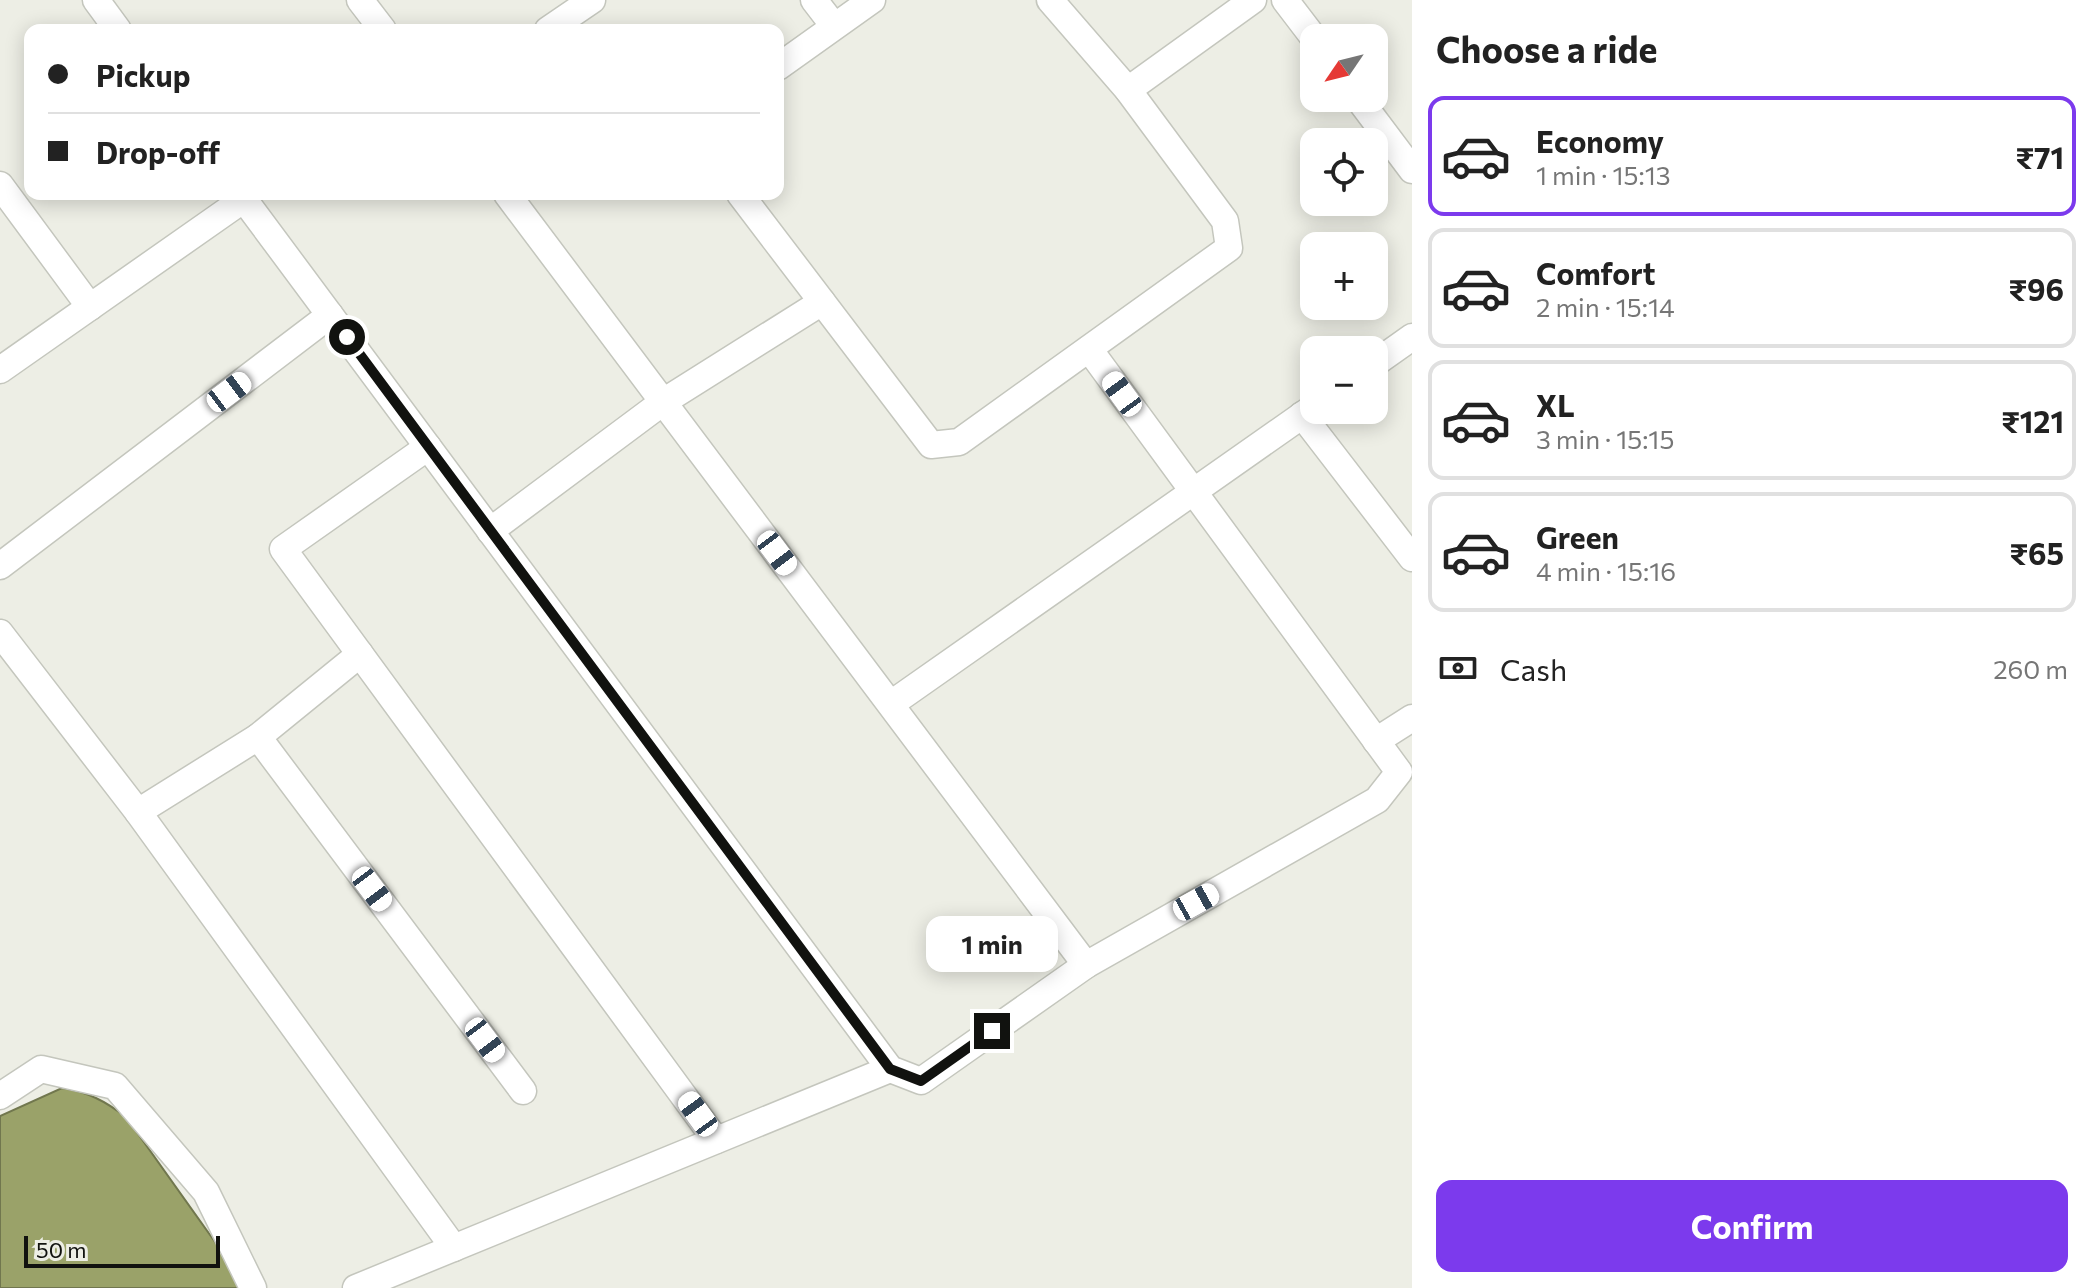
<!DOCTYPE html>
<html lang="en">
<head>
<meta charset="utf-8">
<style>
  :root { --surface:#fff; --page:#f6f6f6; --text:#222; --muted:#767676; --line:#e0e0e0; --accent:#7c3aed }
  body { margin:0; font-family:Commissioner,sans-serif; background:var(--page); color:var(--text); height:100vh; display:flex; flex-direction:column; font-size:30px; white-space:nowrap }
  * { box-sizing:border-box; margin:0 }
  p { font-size:26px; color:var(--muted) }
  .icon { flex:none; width:44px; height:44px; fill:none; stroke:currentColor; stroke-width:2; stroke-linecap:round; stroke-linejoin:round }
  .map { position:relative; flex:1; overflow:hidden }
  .details { display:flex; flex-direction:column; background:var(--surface); width:680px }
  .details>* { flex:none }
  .top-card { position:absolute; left:24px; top:24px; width:760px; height:176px; border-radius:16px; box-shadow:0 4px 20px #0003; display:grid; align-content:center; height:176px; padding:0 24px; background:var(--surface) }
  .needle { width:52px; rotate:235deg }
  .tools { position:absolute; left:1300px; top:24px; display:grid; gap:16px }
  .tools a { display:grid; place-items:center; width:88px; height:88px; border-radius:16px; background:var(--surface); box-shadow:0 4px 20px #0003; font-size:40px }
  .scale { position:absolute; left:24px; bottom:20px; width:196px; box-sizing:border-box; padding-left:8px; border:4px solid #11120f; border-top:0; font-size:22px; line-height:28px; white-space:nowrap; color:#11120f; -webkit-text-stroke:6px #edeee5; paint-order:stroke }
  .end { position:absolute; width:36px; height:36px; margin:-18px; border:10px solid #11120f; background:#fff; box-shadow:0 0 0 4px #fff }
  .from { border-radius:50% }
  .bubble { position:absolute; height:56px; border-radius:16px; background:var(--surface); box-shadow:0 4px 20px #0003; font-size:26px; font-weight:700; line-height:56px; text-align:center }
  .car { position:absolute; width:24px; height:48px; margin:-24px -12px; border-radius:10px; box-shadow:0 0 6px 2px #0007; background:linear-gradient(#fff 24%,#345 0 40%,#fff 0 76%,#345 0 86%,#fff 0) }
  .top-card b { display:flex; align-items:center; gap:28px; height:76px; font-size:30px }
  .top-card b+b { border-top:2px solid var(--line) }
  .top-card i { width:20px; height:20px; background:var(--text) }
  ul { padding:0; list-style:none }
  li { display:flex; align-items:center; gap:24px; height:120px; margin:0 16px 12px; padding:0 8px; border:4px solid var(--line); border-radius:16px }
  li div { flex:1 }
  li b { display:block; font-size:30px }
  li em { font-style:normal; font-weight:700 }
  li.on { border-color:var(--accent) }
  li>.icon { width:72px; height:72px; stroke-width:1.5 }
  h2 { padding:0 24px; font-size:36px; line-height:96px }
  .pay { display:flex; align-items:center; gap:20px; height:88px; padding:0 24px; font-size:30px }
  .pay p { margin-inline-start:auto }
  .primary-button { display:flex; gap:16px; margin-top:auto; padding:16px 24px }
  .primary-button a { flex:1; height:92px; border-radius:16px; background:var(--accent); color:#fff; font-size:32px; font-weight:700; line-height:92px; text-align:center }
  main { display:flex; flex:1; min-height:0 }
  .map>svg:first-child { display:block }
  .water { fill:#9aa269; stroke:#71774e; stroke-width:2 }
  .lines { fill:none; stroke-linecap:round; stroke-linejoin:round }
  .street-casing { stroke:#c4c6bd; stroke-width:29 }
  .street { stroke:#fff; stroke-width:26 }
  .route { stroke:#11120f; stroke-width:10 }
</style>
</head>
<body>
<main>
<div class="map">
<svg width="1412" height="1288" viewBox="0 0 1412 1288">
  <rect width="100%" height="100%" fill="#edeee5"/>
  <path class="water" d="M62 1088C88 1092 105 1101 126 1117L230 1263 243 1288H0V1116Z"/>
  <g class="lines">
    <g class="street-casing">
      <g id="street">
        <polyline points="96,0 118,30"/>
        <polyline points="360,0 383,30"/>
        <polyline points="814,0 834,26"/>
        <polyline points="1285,0 1314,38"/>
        <polyline points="548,30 592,0"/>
        <polyline points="778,67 872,0"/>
        <polyline points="1128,90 1253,0"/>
        <polyline points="1358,98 1412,170"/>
        <polyline points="0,185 90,307"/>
        <polyline points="240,194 890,1069 921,1081 1086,965 1377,800 1399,772 1089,349"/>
        <polyline points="507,194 1086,965"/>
        <polyline points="740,194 931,445 959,442 1229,248 1225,221 1128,90 1050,0"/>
        <polyline points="1374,364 1412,337"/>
        <polyline points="0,370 244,199"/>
        <polyline points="1302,415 1412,558"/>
        <polyline points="428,447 283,549 716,1140"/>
        <polyline points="490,531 663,402 822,302"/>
        <polyline points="0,566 330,315"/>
        <polyline points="0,633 138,812"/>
        <polyline points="891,704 1314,407"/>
        <polyline points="258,737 360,654"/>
        <polyline points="1376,741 1412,718"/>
        <polyline points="0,1096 41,1069 115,1086 206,1192 253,1288"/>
        <polyline points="454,1248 138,812 258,737 523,1091"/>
        <polyline points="356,1288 890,1069"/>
      </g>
    </g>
    <use href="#street" class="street"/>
  </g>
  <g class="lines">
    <polyline class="route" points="347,337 890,1069 921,1081 992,1031"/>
  </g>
</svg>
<div class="tools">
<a><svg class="needle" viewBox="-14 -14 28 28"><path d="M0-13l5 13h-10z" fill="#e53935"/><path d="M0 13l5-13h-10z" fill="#767676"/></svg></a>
<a><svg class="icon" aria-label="locate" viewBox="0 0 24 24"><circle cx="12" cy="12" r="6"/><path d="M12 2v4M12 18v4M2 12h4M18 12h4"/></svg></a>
<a>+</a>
<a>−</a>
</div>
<div class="scale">50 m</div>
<i class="end from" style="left:347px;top:337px"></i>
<i class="end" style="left:992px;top:1031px"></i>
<div class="bubble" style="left:926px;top:916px;width:132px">1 min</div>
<i class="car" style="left:229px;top:392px;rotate:53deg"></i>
<i class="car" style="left:1122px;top:394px;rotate:324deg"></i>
<i class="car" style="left:777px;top:553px;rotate:143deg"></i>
<i class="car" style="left:372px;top:889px;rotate:143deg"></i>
<i class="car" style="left:1196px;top:902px;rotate:61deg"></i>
<i class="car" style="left:485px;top:1040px;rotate:143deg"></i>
<i class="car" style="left:698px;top:1114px;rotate:324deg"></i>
<div class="top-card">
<b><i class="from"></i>Pickup</b>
<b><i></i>Drop-off</b>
</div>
</div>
<section class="details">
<h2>Choose a ride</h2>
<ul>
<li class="on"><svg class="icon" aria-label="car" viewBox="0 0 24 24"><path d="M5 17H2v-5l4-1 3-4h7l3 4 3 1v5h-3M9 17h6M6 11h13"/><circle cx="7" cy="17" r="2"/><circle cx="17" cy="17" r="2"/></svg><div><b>Economy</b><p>1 min · 15:13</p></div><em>₹71</em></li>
<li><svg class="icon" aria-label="car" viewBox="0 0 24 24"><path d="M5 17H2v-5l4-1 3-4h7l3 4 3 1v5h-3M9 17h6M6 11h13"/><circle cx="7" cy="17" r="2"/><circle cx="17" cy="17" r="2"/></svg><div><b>Comfort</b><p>2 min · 15:14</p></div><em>₹96</em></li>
<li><svg class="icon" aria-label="car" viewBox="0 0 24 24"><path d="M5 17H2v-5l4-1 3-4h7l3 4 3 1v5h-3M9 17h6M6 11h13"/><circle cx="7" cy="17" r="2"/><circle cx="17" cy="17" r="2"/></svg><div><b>XL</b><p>3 min · 15:15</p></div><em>₹121</em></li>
<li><svg class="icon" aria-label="car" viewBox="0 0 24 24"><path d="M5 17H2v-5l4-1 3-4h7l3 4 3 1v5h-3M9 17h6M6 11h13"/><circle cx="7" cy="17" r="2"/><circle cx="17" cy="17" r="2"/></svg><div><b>Green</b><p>4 min · 15:16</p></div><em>₹65</em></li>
</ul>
<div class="pay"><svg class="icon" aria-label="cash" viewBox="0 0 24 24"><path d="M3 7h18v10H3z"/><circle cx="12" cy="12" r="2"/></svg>Cash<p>260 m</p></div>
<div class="primary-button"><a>Confirm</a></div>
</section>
</main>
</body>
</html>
